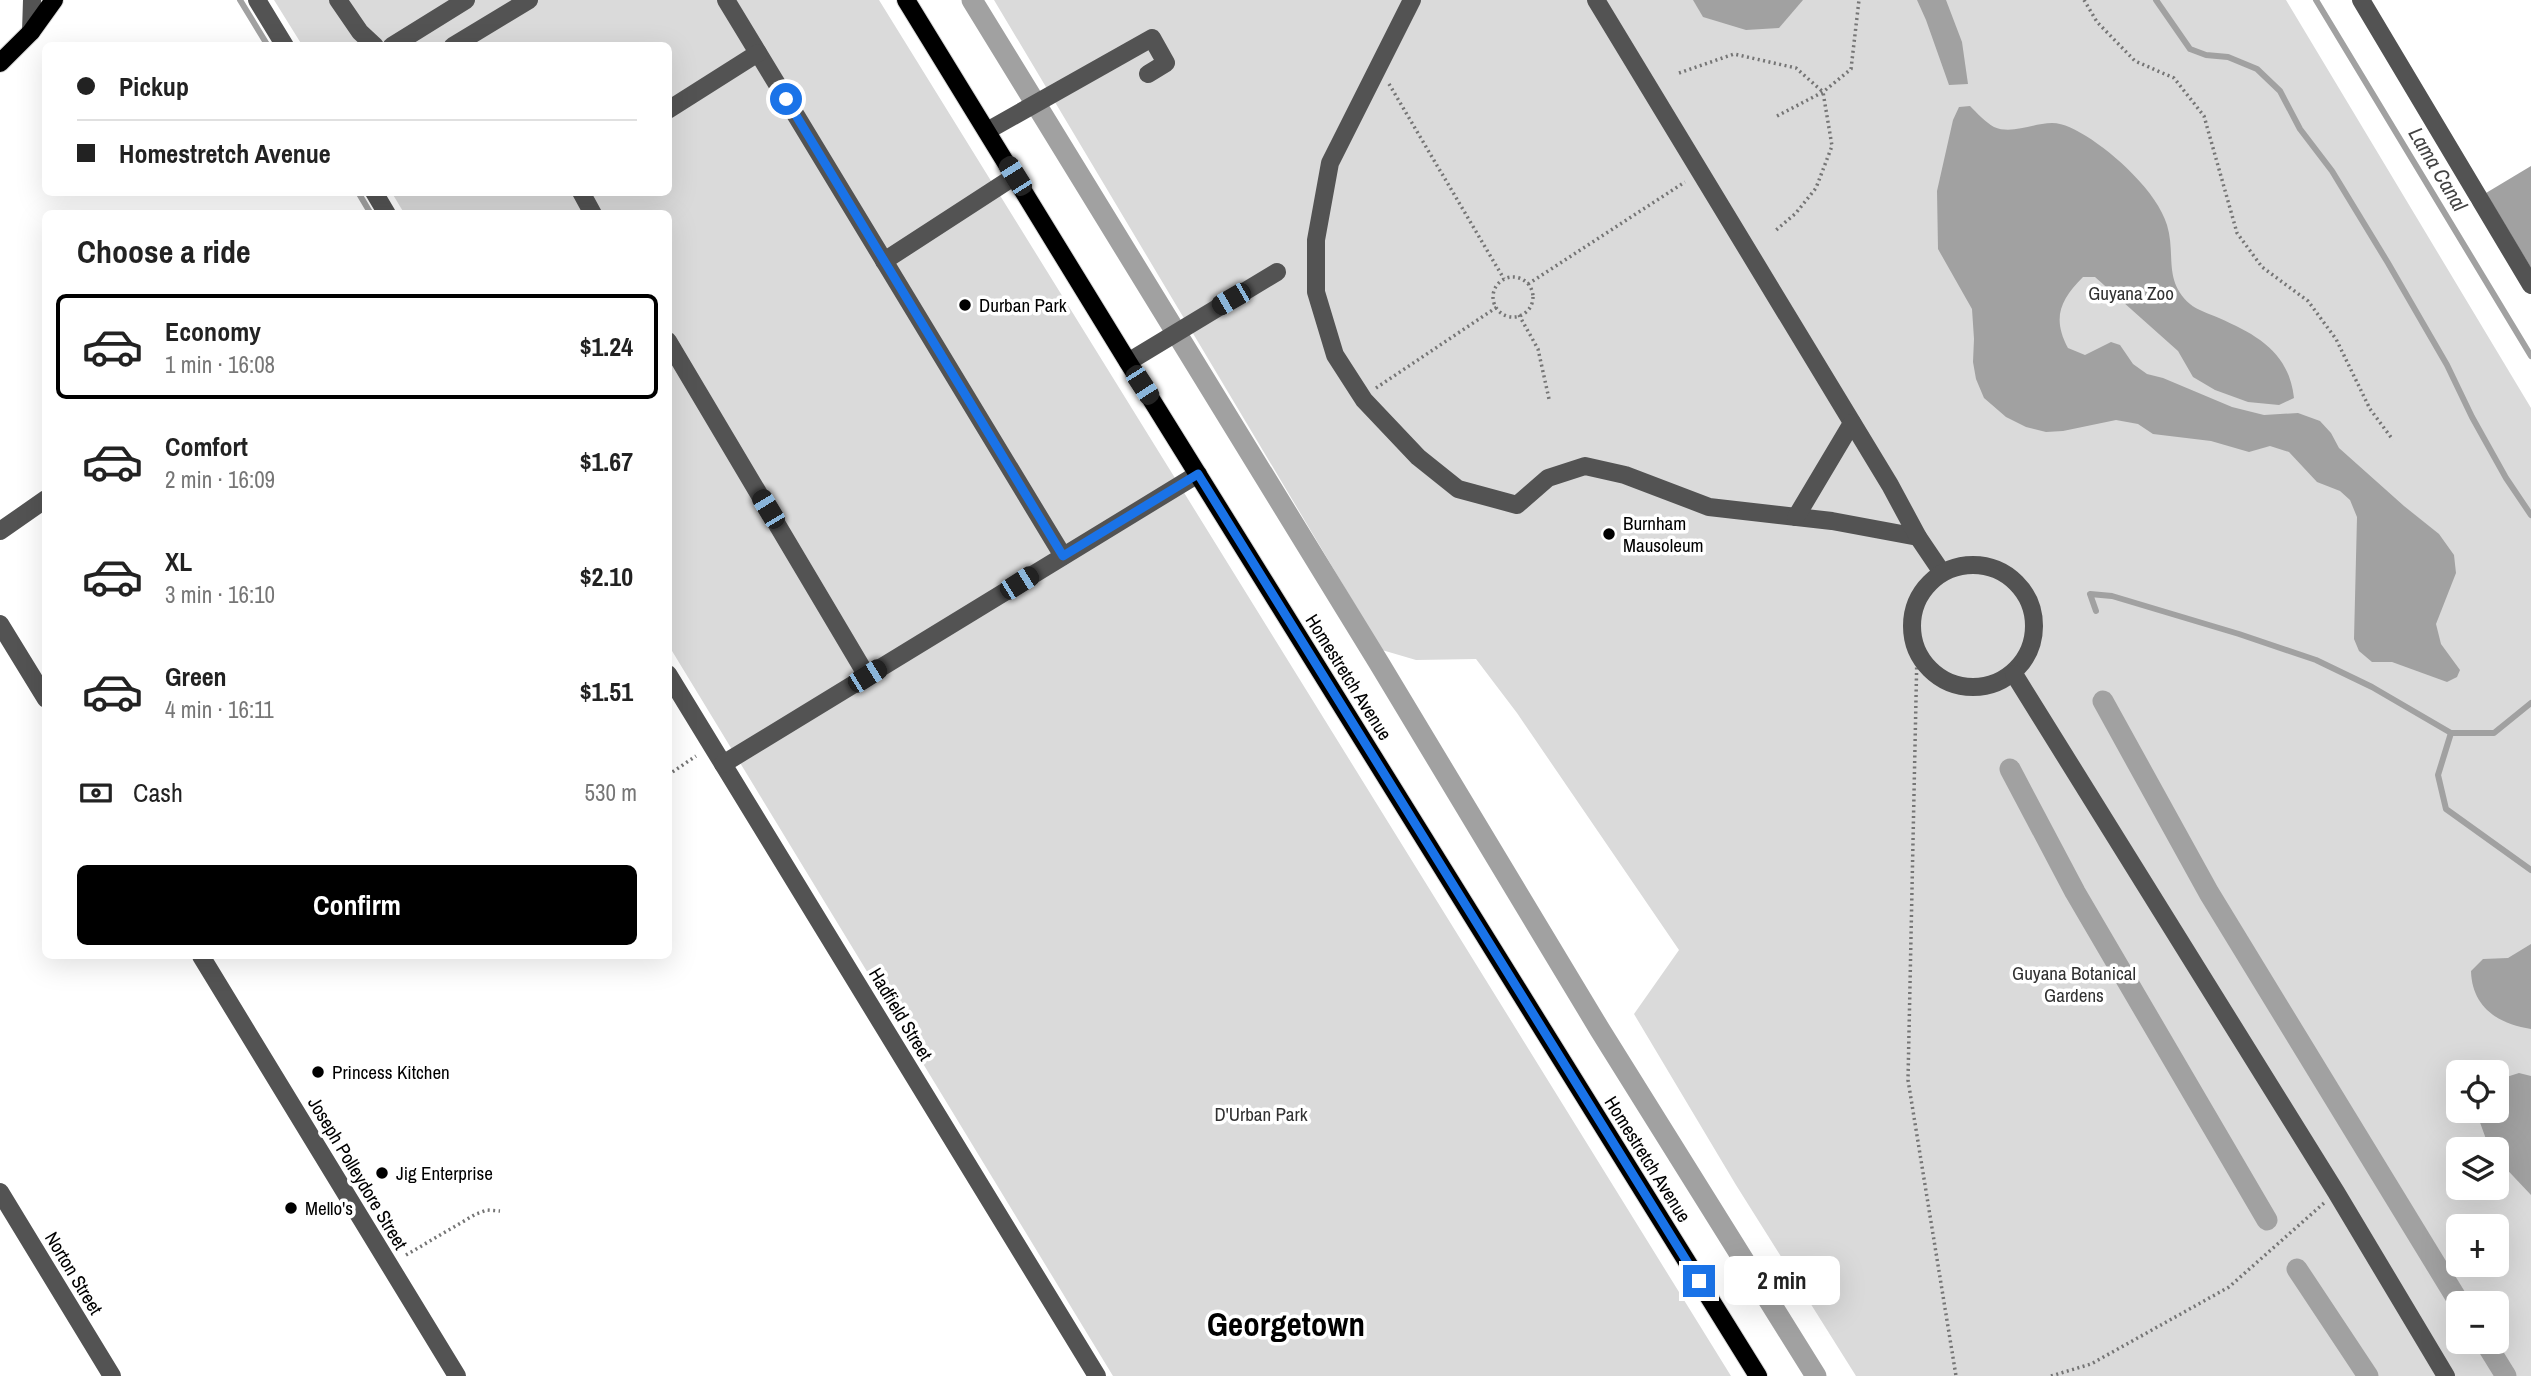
<!DOCTYPE html>
<html lang="en">
<head>
<meta charset="utf-8">
<style>
  :root { --surface:#fff; --page:#f2f2f2; --text:#222; --muted:#767676; --line:#e0e0e0; --accent:#000 }
  body { margin:0; font-family:"Archivo Narrow",sans-serif; background:var(--page); color:var(--text); height:100vh; display:flex; flex-direction:column; font-size:26px; white-space:nowrap }
  * { box-sizing:border-box; margin:0 }
  p { font-size:23px; color:var(--muted) }
  .icon { flex:none; width:38px; height:38px; fill:none; stroke:currentColor; stroke-width:2; stroke-linecap:round; stroke-linejoin:round }
  .map { position:relative; flex:1; overflow:hidden }
  .side { position:absolute; left:42px; top:210px; width:630px; height:749px; display:flex; flex-direction:column; background:var(--surface); border-radius:10px; box-shadow:0 7px 28px #0002 }
  .side>* { flex:none }
  .top-card { position:absolute; left:42px; top:42px; width:630px; height:154px; border-radius:10px; box-shadow:0 7px 28px #0002; display:grid; align-content:center; height:154px; padding:0 35px; background:var(--surface) }
  .controls { position:absolute; left:2446px; top:1060px; display:grid; gap:14px }
  .controls a { display:grid; place-items:center; width:63px; height:63px; border-radius:10px; background:var(--surface); box-shadow:0 7px 28px #0002; font-size:35px }
  .end { position:absolute; width:32px; height:32px; margin:-16px; border:9px solid #1a73e8; background:#fff; box-shadow:0 0 0 4px #fff }
  .from { border-radius:50% }
  .bubble { position:absolute; height:49px; border-radius:10px; background:var(--surface); box-shadow:0 7px 28px #0002; font-size:23px; font-weight:700; line-height:49px; text-align:center }
  .car { position:absolute; width:21px; height:42px; margin:-21px -10px; border-radius:9px; box-shadow:0 0 5px 2px #0007; background:linear-gradient(#222 24%,#8ab4d8 0 40%,#222 0 76%,#8ab4d8 0 86%,#222 0) }
  .top-card b { display:flex; align-items:center; gap:24px; height:66px; font-size:26px }
  .top-card b+b { border-top:2px solid var(--line) }
  .top-card i { width:18px; height:18px; background:var(--text) }
  ul { padding:0; list-style:none }
  li { display:flex; align-items:center; gap:21px; height:105px; margin:0 14px 10px; padding:0 21px; border:4px solid transparent; border-radius:10px }
  li div { flex:1 }
  li b { display:block; font-size:26px }
  li em { font-style:normal; font-weight:700 }
  li.selected { border-color:var(--accent) }
  li>.icon { width:63px; height:63px; stroke-width:1.5 }
  h2 { padding:0 35px; font-size:32px; line-height:84px }
  .pay { display:flex; align-items:center; gap:18px; height:77px; padding:0 35px; font-size:26px }
  .pay p { margin-inline-start:auto }
  .action { display:flex; gap:14px; margin-top:auto; padding:14px 35px }
  .action a { flex:1; height:80px; border-radius:10px; background:var(--accent); color:#fff; font-size:28px; font-weight:700; line-height:80px; text-align:center }
  .map>svg:first-child { display:block }
  .green { fill:#dadada; fill-rule:evenodd }
  .water { fill:#a1a1a1 }
  .lines { fill:none; stroke-linecap:round; stroke-linejoin:round }
  .stream { stroke:#a1a1a1; stroke-width:6 }
  .canal { stroke:#a1a1a1; stroke-width:21 }
  .major-casing { stroke:#dbdbdb; stroke-width:20 }
  .path { stroke:#757575; stroke-width:3.5; stroke-dasharray:2 3.5; stroke-linecap:butt }
  .minor { stroke:#535353; stroke-width:18 }
  .major { stroke:#000; stroke-width:18 }
  .route { stroke:#1a73e8; stroke-width:9 }
  .poi-dot { fill:#000; stroke:#fff; stroke-width:2.5 }
  .labels { text-anchor:middle; dominant-baseline:central; stroke-width:7; stroke-linejoin:round; paint-order:stroke }
  .park-label { font-size:19px; fill:#313131; stroke:#fff }
  .poi-label { font-size:19px; fill:#000; stroke:#fff; text-anchor:start }
  .street-label { font-size:19px; fill:#000; stroke:#fff }
  .water-label { font-size:21px; font-style:italic; fill:#424242; stroke:#fff }
  .town-label { font-size:33px; font-weight:bold; fill:#000; stroke:#fff }
</style>
</head>
<body>
<div class="map">
<svg width="2531" height="1376" viewBox="0 0 2531 1376">
  <rect width="100%" height="100%" fill="#fff"/>
  <g class="green">
    <polygon points="274,0 879,0 1731,1376 1113,1376 669,646 668,214 404,213 392,193 668,192 668,46 302,45"/>
    <path d="M994 0H2286L2531 408V1376H1856L1736 1185 1634 1014 1679 950 1517 713 1476 659 1416 660 1382 650ZM2459 1073H2497V1111H2459ZM2459 1150H2497V1188H2459ZM2459 1227H2497V1265H2459ZM2459 1304H2497V1342H2459Z"/>
  </g>
  <g class="water">
    <polygon points="1693,0 1803,0 1779,28 1746,30 1703,17"/>
    <polygon points="1917,0 1946,0 1962,42 1968,84 1949,85 1926,20"/>
    <path d="M1970 106C1977 113 1985 122 1994 127 2012 135 2033 123 2052 123 2064 123 2076 130 2086 136 2115 154 2157 192 2167 225 2176 254 2163 281 2190 304 2197 310 2210 314 2219 318 2257 335 2289 352 2294 398L2279 405 2248 402 2215 390 2193 377 2178 351 2095 277H2083C2060 300 2052 318 2068 348L2085 355 2111 342 2120 345 2133 364 2147 374 2163 378 2232 407 2264 415 2298 413 2320 421 2331 433 2339 448 2404 506 2439 534 2454 555 2456 573 2436 624 2441 644 2460 670 2457 677 2447 682 2392 662H2372L2359 651 2354 639 2357 517 2350 500 2340 491 2317 482 2289 452 2270 446 2249 452 2211 441 2153 434 2138 424 2116 420 2063 431 2046 432 2026 427 2006 417 1984 398 1976 379 1973 362 1974 339 1972 309 1938 249 1937 191 1953 120 1959 107Z"/>
    <polygon points="2531,166 2531,268 2486,193"/>
    <path d="M2531 944V1029C2498 1024 2472 1007 2471 971L2483 959 2508 958Z"/>
    <polygon points="2519,1073 2531,1076 2531,1195 2497,1159 2497,1150 2490,1150 2478,1117 2478,1111 2497,1111 2497,1080"/>
  </g>
  <g class="lines">
    <g class="stream">
      <polyline points="240,0 268,46"/>
      <polyline points="2156,0 2190,49 2206,55 2228,57 2257,69 2280,91 2300,129 2332,171 2388,263 2447,365 2472,417 2506,478 2531,515"/>
      <polyline points="2316,0 2531,356"/>
      <polyline points="358,192 371,214"/>
      <polyline points="2096,611 2090,594 2112,596 2239,634 2316,660 2372,687 2451,733 2494,733 2531,703"/>
      <polyline points="2451,733 2438,775 2446,809 2531,870"/>
    </g>
    <g class="canal">
      <polyline points="972,0 1379,663 1600,1030 1816,1376"/>
      <polyline points="2103,701 2209,893 2460,1304"/>
      <polyline points="2010,769 2075,892 2267,1220"/>
      <polyline points="2297,1269 2368,1376"/>
      <polyline points="2485,1342 2506,1376"/>
    </g>
    <g class="major-casing">
      <g id="major">
        <polyline points="906,0 1128,362 1758,1376"/>
        <polyline points="0,63 31,32 54,0"/>
      </g>
    </g>
    <g class="path">
      <polyline points="2084,0 2097,22 2135,61 2174,78 2204,116 2237,233 2262,267 2308,301 2336,339 2370,409 2393,440"/>
      <polyline points="1679,73 1734,54 1796,68 1823,92 1832,146 1816,188 1796,213 1775,231"/>
      <polyline points="1389,84 1504,279"/>
      <polyline points="1777,116 1823,92 1851,69 1859,0"/>
      <circle cx="1513" cy="297" r="20"/>
      <polyline points="1528,284 1685,182"/>
      <polyline points="1519,315 1538,349 1549,399"/>
      <polyline points="1376,388 1497,307"/>
      <polyline points="1917,651 1908,1080 1956,1376"/>
      <polyline points="668,775 696,756"/>
      <polyline points="406,1255 476,1214 487,1210 500,1211"/>
      <polyline points="2051,1376 2091,1364 2229,1287 2324,1203"/>
    </g>
    <g class="minor">
      <polyline points="257,0 285,46"/>
      <polyline points="338,0 360,32 375,46"/>
      <polyline points="726,0 1063,556"/>
      <polyline points="1412,0 1330,163 1316,240 1316,292 1335,355 1364,400 1418,457 1458,489 1517,505 1548,478 1585,466 1625,475 1709,507 1832,521 1918,537"/>
      <polyline points="1596,0 1890,485 1918,537 1941,571"/>
      <polyline points="2361,0 2531,285"/>
      <polyline points="31,32 32,0"/>
      <polyline points="392,46 466,0"/>
      <polyline points="453,46 529,0"/>
      <polyline points="668,110 758,53"/>
      <polyline points="987,131 1152,38 1166,63 1148,74"/>
      <polyline points="374,192 387,214"/>
      <polyline points="581,192 593,214"/>
      <polyline points="884,261 1015,176"/>
      <polyline points="668,341 867,676"/>
      <polyline points="1128,362 1277,272"/>
      <polyline points="1796,517 1852,423"/>
      <polyline points="0,531 46,499"/>
      <circle cx="1973" cy="626" r="61"/>
      <polyline points="0,624 46,699"/>
      <polyline points="668,674 1097,1376"/>
      <polyline points="2014,674 2336,1192 2446,1376"/>
      <polyline points="723,764 1198,474"/>
      <polyline points="201,956 457,1376"/>
      <polyline points="0,1192 112,1376"/>
    </g>
    <use href="#major" class="major"/>
  </g>
  <g class="lines">
    <polyline class="route" points="786,99 1063,556 1198,474 1699,1281"/>
  </g>
  <g class="poi-dot">
    <circle cx="965" cy="305" r="7"/>
    <circle cx="1609" cy="534" r="7"/>
    <circle cx="318" cy="1072" r="7"/>
    <circle cx="382" cy="1173" r="7"/>
    <circle cx="291" cy="1208" r="7"/>
  </g>
  <g class="labels">
    <g class="park-label">
      <text x="2131" y="293">Guyana Zoo</text>
      <text x="2074" y="973">Guyana Botanical<tspan x="2074" dy="22">Gardens</tspan></text>
      <text x="1261" y="1114">D'Urban Park</text>
    </g>
    <g class="poi-label">
      <text x="979" y="305">Durban Park</text>
      <text x="1623" y="523">Burnham<tspan x="1623" dy="22">Mausoleum</tspan></text>
      <text x="332" y="1072">Princess Kitchen</text>
      <text x="396" y="1173">Jig Enterprise</text>
      <text x="305" y="1208">Mello's</text>
    </g>
    <g class="street-label">
      <text transform="translate(1349 677) rotate(58)">Homestretch Avenue</text>
      <text transform="translate(901 1014) rotate(59)">Hadfield Street</text>
      <text transform="translate(1648 1159) rotate(58)">Homestretch Avenue</text>
      <text transform="translate(358 1173) rotate(59)">Joseph Polleydore Street</text>
      <text transform="translate(74 1273) rotate(59)">Norton Street</text>
    </g>
    <g class="water-label">
      <text transform="translate(2438 169) rotate(59)">Lama Canal</text>
    </g>
    <g class="town-label">
      <text x="1286" y="1324">Georgetown</text>
    </g>
  </g>
</svg>
<div class="controls">
<a><svg class="icon" aria-label="locate" viewBox="0 0 24 24"><circle cx="12" cy="12" r="6"/><path d="M12 2v4M12 18v4M2 12h4M18 12h4"/></svg></a>
<a><svg class="icon" aria-label="layers" viewBox="0 0 24 24"><path d="M12 4l9 5-9 5-9-5zM3 14l9 5 9-5"/></svg></a>
<a>+</a>
<a>−</a>
</div>
<i class="end from" style="left:786px;top:99px"></i>
<i class="end" style="left:1699px;top:1281px"></i>
<div class="bubble" style="left:1724px;top:1256px;width:116px">2 min</div>
<i class="car" style="left:1015px;top:176px;rotate:328deg"></i>
<i class="car" style="left:1231px;top:299px;rotate:240deg"></i>
<i class="car" style="left:1142px;top:385px;rotate:147deg"></i>
<i class="car" style="left:768px;top:509px;rotate:329deg"></i>
<i class="car" style="left:1019px;top:583px;rotate:58deg"></i>
<i class="car" style="left:867px;top:676px;rotate:58deg"></i>
<div class="top-card">
<b><i class="from"></i>Pickup</b>
<b><i></i>Homestretch Avenue</b>
</div>
<section class="side">
<h2>Choose a ride</h2>
<ul>
<li class="selected"><svg class="icon" aria-label="car" viewBox="0 0 24 24"><path d="M5 17H2v-5l4-1 3-4h7l3 4 3 1v5h-3M9 17h6M6 11h13"/><circle cx="7" cy="17" r="2"/><circle cx="17" cy="17" r="2"/></svg><div><b>Economy</b><p>1 min · 16:08</p></div><em>$1.24</em></li>
<li><svg class="icon" aria-label="car" viewBox="0 0 24 24"><path d="M5 17H2v-5l4-1 3-4h7l3 4 3 1v5h-3M9 17h6M6 11h13"/><circle cx="7" cy="17" r="2"/><circle cx="17" cy="17" r="2"/></svg><div><b>Comfort</b><p>2 min · 16:09</p></div><em>$1.67</em></li>
<li><svg class="icon" aria-label="car" viewBox="0 0 24 24"><path d="M5 17H2v-5l4-1 3-4h7l3 4 3 1v5h-3M9 17h6M6 11h13"/><circle cx="7" cy="17" r="2"/><circle cx="17" cy="17" r="2"/></svg><div><b>XL</b><p>3 min · 16:10</p></div><em>$2.10</em></li>
<li><svg class="icon" aria-label="car" viewBox="0 0 24 24"><path d="M5 17H2v-5l4-1 3-4h7l3 4 3 1v5h-3M9 17h6M6 11h13"/><circle cx="7" cy="17" r="2"/><circle cx="17" cy="17" r="2"/></svg><div><b>Green</b><p>4 min · 16:11</p></div><em>$1.51</em></li>
</ul>
<div class="pay"><svg class="icon" aria-label="cash" viewBox="0 0 24 24"><path d="M3 7h18v10H3z"/><circle cx="12" cy="12" r="2"/></svg>Cash<p>530 m</p></div>
<div class="action"><a>Confirm</a></div>
</section>
</div>
</body>
</html>
